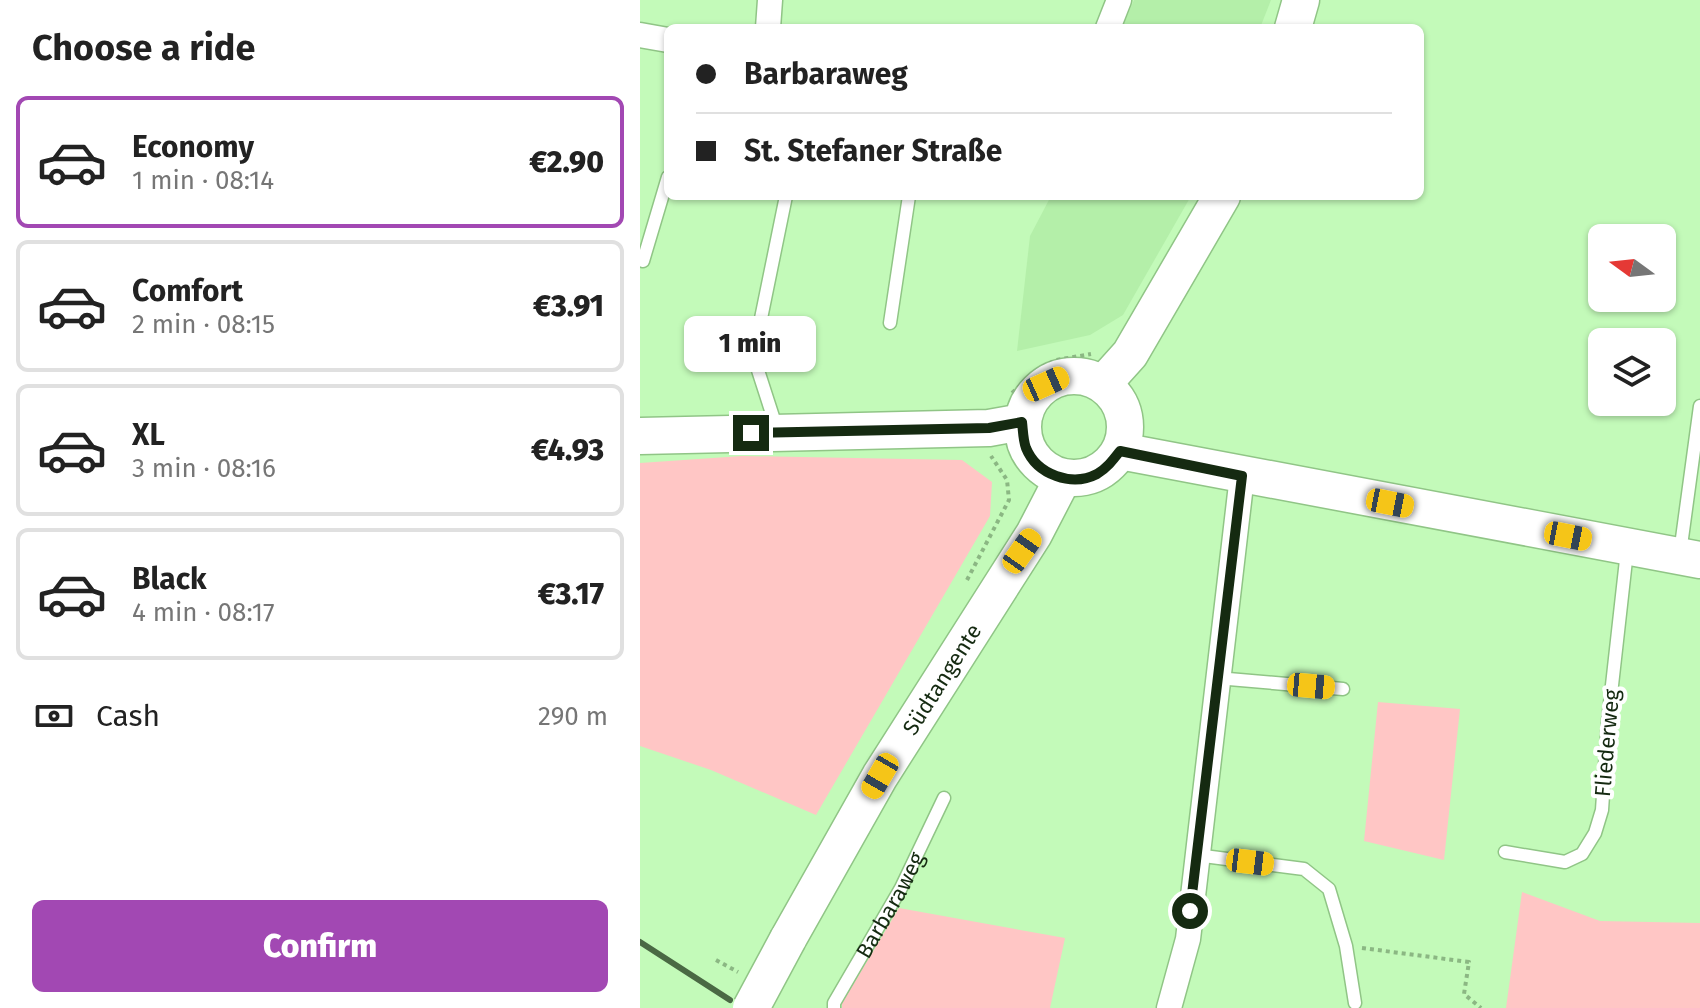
<!DOCTYPE html>
<html lang="en">
<head>
<meta charset="utf-8">
<style>
  :root { --surface:#fff; --page:#f2f2f2; --text:#222; --muted:#767676; --line:#e0e0e0; --accent:#a248b3 }
  body { margin:0; font-family:"Fira Sans",sans-serif; background:var(--page); color:var(--text); height:100vh; display:flex; flex-direction:column; font-size:30px; white-space:nowrap }
  * { box-sizing:border-box; margin:0 }
  p { font-size:26px; color:var(--muted) }
  .icon { flex:none; width:44px; height:44px; fill:none; stroke:currentColor; stroke-width:2; stroke-linecap:round; stroke-linejoin:round }
  .map { position:relative; flex:1; overflow:hidden }
  .side { display:flex; flex-direction:column; background:var(--surface); width:640px }
  .side>* { flex:none }
  .hud { position:absolute; left:24px; top:24px; width:760px; height:176px; border-radius:12px; box-shadow:0 2px 6px #0004; display:grid; align-content:center; height:176px; padding:0 32px; background:var(--surface) }
  .needle { width:52px; rotate:285deg }
  .tools { position:absolute; left:948px; top:224px; display:grid; gap:16px }
  .tools a { display:grid; place-items:center; width:88px; height:88px; border-radius:12px; background:var(--surface); box-shadow:0 2px 6px #0004; font-size:40px }
  .end { position:absolute; width:36px; height:36px; margin:-18px; border:10px solid #152a11; background:#fff; box-shadow:0 0 0 4px #fff }
  .from { border-radius:50% }
  .bubble { position:absolute; height:56px; border-radius:12px; background:var(--surface); box-shadow:0 2px 6px #0004; font-size:26px; font-weight:800; line-height:56px; text-align:center }
  .car { position:absolute; width:24px; height:48px; margin:-24px -12px; border-radius:10px; box-shadow:0 0 6px 2px #0007; background:linear-gradient(#f5c518 24%,#345 0 40%,#f5c518 0 76%,#345 0 86%,#f5c518 0) }
  .hud b { display:flex; align-items:center; gap:28px; height:76px; font-size:30px }
  .hud b+b { border-top:2px solid var(--line) }
  .hud i { width:20px; height:20px; background:var(--text) }
  ul { padding:0; list-style:none }
  li { display:flex; align-items:center; gap:24px; height:132px; margin:0 16px 12px; padding:0 16px; border:4px solid var(--line); border-radius:12px }
  li div { flex:1 }
  li b { display:block; font-size:30px }
  li em { font-style:normal; font-weight:800 }
  li.active { border-color:var(--accent) }
  li>.icon { width:72px; height:72px; stroke-width:1.5 }
  h2 { padding:0 32px; font-size:36px; line-height:96px }
  .pay { display:flex; align-items:center; gap:20px; height:88px; padding:0 32px; font-size:30px }
  .pay p { margin-inline-start:auto }
  .button { display:flex; gap:16px; margin-top:auto; padding:16px 32px }
  .button a { flex:1; height:92px; border-radius:12px; background:var(--accent); color:#fff; font-size:32px; font-weight:800; line-height:92px; text-align:center }
  main { display:flex; flex:1; min-height:0 }
  .map>svg:first-child { display:block }
  .built { fill:#b4efa9 }
  .green { fill:#ffc6c5 }
  .lines { fill:none; stroke-linecap:round; stroke-linejoin:round }
  .service-casing { stroke:#90c586; stroke-width:15 }
  .minor-casing { stroke:#90c586; stroke-width:27 }
  .secondary-casing { stroke:#90c586; stroke-width:39 }
  .path { stroke:#8bb783; stroke-width:4; stroke-dasharray:4 4; stroke-linecap:butt }
  .service { stroke:#fff; stroke-width:12 }
  .minor { stroke:#fff; stroke-width:24 }
  .secondary { stroke:#fff; stroke-width:36 }
  .rail { stroke:#4a6944; stroke-width:6 }
  .secondary-bridge-casing { stroke:#90c586; stroke-width:39; stroke-linecap:butt }
  .secondary-bridge { stroke:#fff; stroke-width:36 }
  .route { stroke:#152a11; stroke-width:10 }
  .labels { text-anchor:middle; dominant-baseline:central; stroke-width:8; stroke-linejoin:round; paint-order:stroke }
  .street-label { font-size:22px; fill:#152a11; stroke:#fff }
</style>
</head>
<body>
<main>
<section class="side">
<h2>Choose a ride</h2>
<ul>
<li class="active"><svg class="icon" aria-label="car" viewBox="0 0 24 24"><path d="M5 17H2v-5l4-1 3-4h7l3 4 3 1v5h-3M9 17h6M6 11h13"/><circle cx="7" cy="17" r="2"/><circle cx="17" cy="17" r="2"/></svg><div><b>Economy</b><p>1 min · 08:14</p></div><em>€2.90</em></li>
<li><svg class="icon" aria-label="car" viewBox="0 0 24 24"><path d="M5 17H2v-5l4-1 3-4h7l3 4 3 1v5h-3M9 17h6M6 11h13"/><circle cx="7" cy="17" r="2"/><circle cx="17" cy="17" r="2"/></svg><div><b>Comfort</b><p>2 min · 08:15</p></div><em>€3.91</em></li>
<li><svg class="icon" aria-label="car" viewBox="0 0 24 24"><path d="M5 17H2v-5l4-1 3-4h7l3 4 3 1v5h-3M9 17h6M6 11h13"/><circle cx="7" cy="17" r="2"/><circle cx="17" cy="17" r="2"/></svg><div><b>XL</b><p>3 min · 08:16</p></div><em>€4.93</em></li>
<li><svg class="icon" aria-label="car" viewBox="0 0 24 24"><path d="M5 17H2v-5l4-1 3-4h7l3 4 3 1v5h-3M9 17h6M6 11h13"/><circle cx="7" cy="17" r="2"/><circle cx="17" cy="17" r="2"/></svg><div><b>Black</b><p>4 min · 08:17</p></div><em>€3.17</em></li>
</ul>
<div class="pay"><svg class="icon" aria-label="cash" viewBox="0 0 24 24"><path d="M3 7h18v10H3z"/><circle cx="12" cy="12" r="2"/></svg>Cash<p>290 m</p></div>
<div class="button"><a>Confirm</a></div>
</section>
<div class="map">
<svg width="1060" height="1008" viewBox="0 0 1060 1008">
  <rect width="100%" height="100%" fill="#c3fab9"/>
  <g class="built">
    <polygon points="494,0 631,0 620,28 482,28"/>
    <polygon points="411,196 551,196 483,315 450,335 377,351 390,236"/>
  </g>
  <g class="green">
    <polygon points="102,456 322,460 352,482 350,516 176,815 71,770 0,746 0,463"/>
    <polygon points="738,702 820,709 804,860 724,841"/>
    <polygon points="882,892 960,921 1060,923 1060,1008 866,1008"/>
    <polygon points="259,908 425,938 410,1008 202,1008 202,1003"/>
  </g>
  <g class="lines">
    <g class="service-casing">
      <g id="service">
        <polyline points="3,261 28,177"/>
        <polyline points="250,323 269,196"/>
        <polyline points="137,429 115,361 116,343 146,196"/>
        <polyline points="1040,553 1060,406"/>
        <polyline points="577,678 703,689"/>
        <polyline points="865,852 925,862 942,854 955,833 962,810 968,721 987,551"/>
        <polyline points="556,855 664,869 689,889 706,946 715,1003"/>
        <path id="s1" d="M194 1008V1003L261 888 304 798"/>
      </g>
    </g>
    <g class="minor-casing">
      <g id="minor">
        <polyline points="128,28 130,0"/>
        <polyline points="468,28 479,0"/>
        <polyline points="0,35 28,40"/>
        <polyline points="529,1008 548,939 602,476"/>
      </g>
    </g>
    <g class="secondary-casing">
      <g id="secondary">
        <polyline points="653,28 661,0"/>
        <circle cx="434" cy="427" r="51"/>
        <polyline points="463,384 490,354 582,196"/>
        <polyline points="0,436 349,428 382,422"/>
        <polyline points="480,451 1060,560"/>
        <path id="s2" d="M148 939 240 776 394 534 423 478"/>
      </g>
    </g>
    <g class="path">
      <polyline points="372,393 400,368 416,360 451,354"/>
      <polyline points="327,580 369,500 367,480 351,456"/>
      <polyline points="722,948 829,962 824,994 841,1008"/>
      <polyline points="76,960 98,972"/>
    </g>
    <use href="#service" class="service"/>
    <use href="#minor" class="minor"/>
    <use href="#secondary" class="secondary"/>
    <polyline class="rail" points="0,942 90,1000"/>
    <g class="secondary-bridge-casing">
      <polyline id="secondary-bridge" points="111,1008 148,939"/>
    </g>
    <use href="#secondary-bridge" class="secondary-bridge"/>
  </g>
  <g class="lines">
    <path class="route" d="M111 433 349 428 382 422C383 430 383 440 386 448 397 475 432 487 457 474 467 468 473 460 480 451L602 476 550 911"/>
  </g>
  <g class="labels">
    <g class="street-label">
      <text stroke="none"><textPath href="#s2" startOffset="302">Südtangente</textPath></text>
      <text transform="translate(967 743) rotate(-85)">Fliederweg</text>
      <text stroke="none"><textPath href="#s1" startOffset="118">Barbaraweg</textPath></text>
    </g>
  </g>
</svg>
<div class="tools">
<a><svg class="needle" viewBox="-14 -14 28 28"><path d="M0-13l5 13h-10z" fill="#e53935"/><path d="M0 13l5-13h-10z" fill="#767676"/></svg></a>
<a><svg class="icon" aria-label="layers" viewBox="0 0 24 24"><path d="M12 4l9 5-9 5-9-5zM3 14l9 5 9-5"/></svg></a>
</div>
<i class="end from" style="left:550px;top:911px"></i>
<i class="end" style="left:111px;top:433px"></i>
<div class="bubble" style="left:44px;top:316px;width:132px">1 min</div>
<i class="car" style="left:406px;top:384px;rotate:66deg"></i>
<i class="car" style="left:750px;top:503px;rotate:101deg"></i>
<i class="car" style="left:928px;top:536px;rotate:101deg"></i>
<i class="car" style="left:382px;top:551px;rotate:35deg"></i>
<i class="car" style="left:671px;top:686px;rotate:95deg"></i>
<i class="car" style="left:240px;top:776px;rotate:210deg"></i>
<i class="car" style="left:610px;top:862px;rotate:97deg"></i>
<div class="hud">
<b><i class="from"></i>Barbaraweg</b>
<b><i></i>St. Stefaner Straße</b>
</div>
</div>
</main>
</body>
</html>
